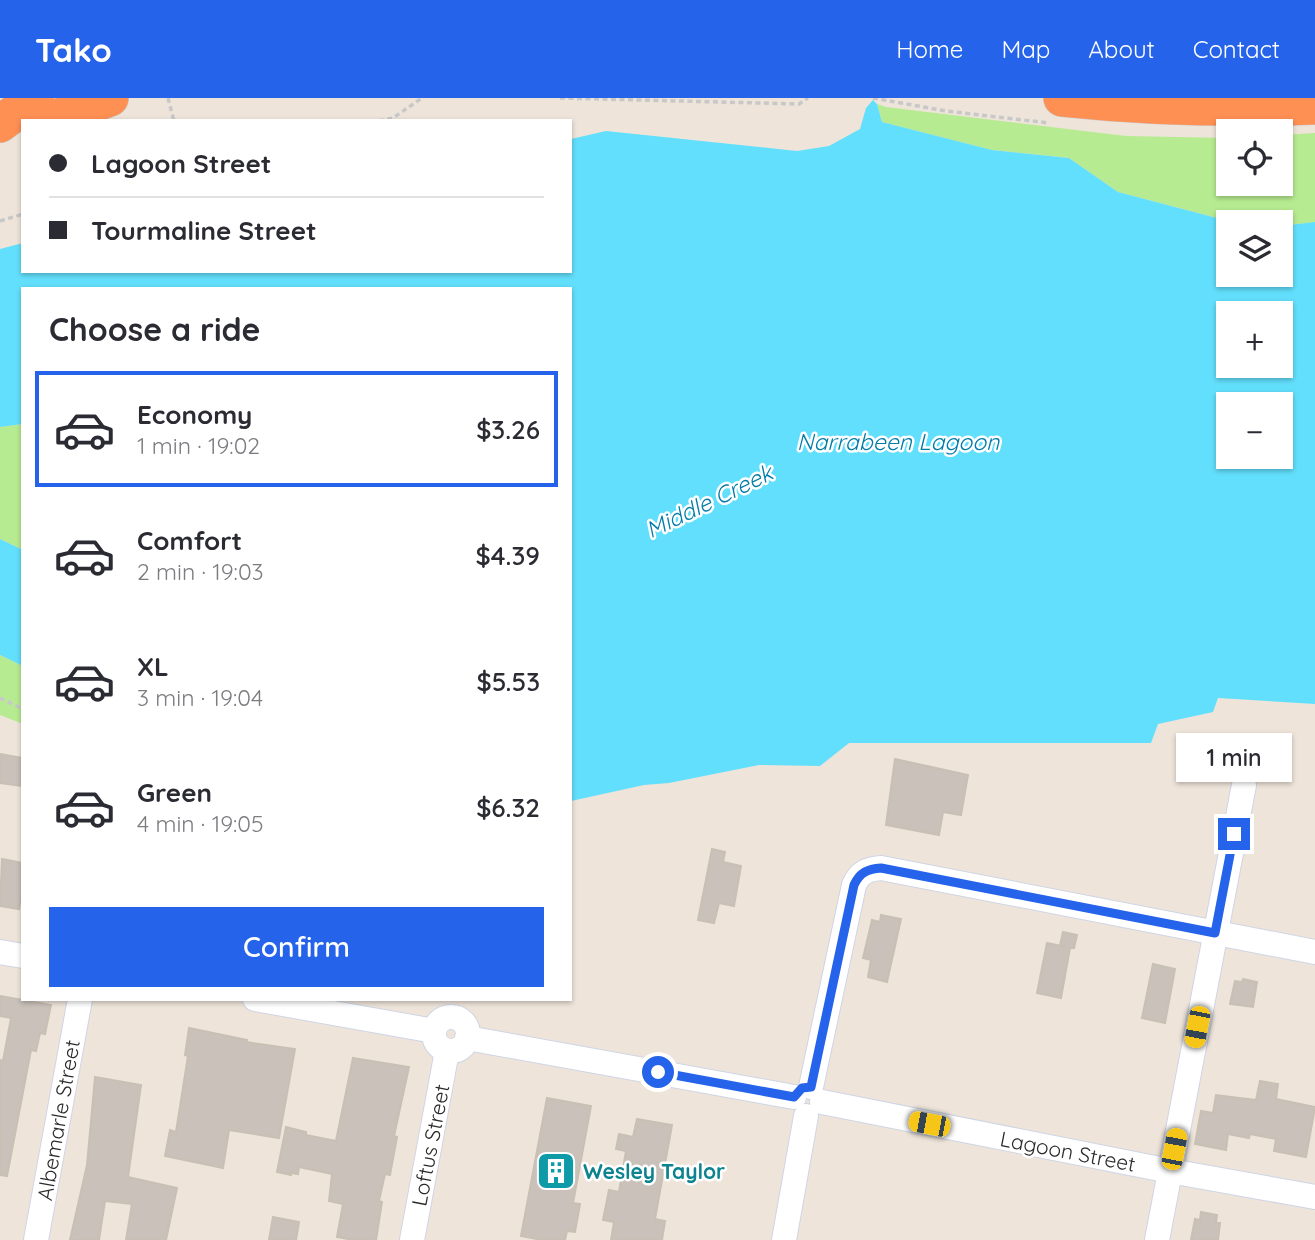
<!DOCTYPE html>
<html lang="en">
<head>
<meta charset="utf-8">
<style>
  :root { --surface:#fff; --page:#f7f7f7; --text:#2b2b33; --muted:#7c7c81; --line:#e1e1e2; --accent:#2563eb }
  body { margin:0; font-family:Quicksand,sans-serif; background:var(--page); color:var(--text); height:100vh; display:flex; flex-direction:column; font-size:26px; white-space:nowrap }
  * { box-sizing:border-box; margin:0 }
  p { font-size:23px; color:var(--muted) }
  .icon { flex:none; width:38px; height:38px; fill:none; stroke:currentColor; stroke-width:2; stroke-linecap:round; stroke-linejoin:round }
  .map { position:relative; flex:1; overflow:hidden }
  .drawer { position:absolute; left:21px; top:189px; width:551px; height:714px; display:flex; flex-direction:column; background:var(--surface); border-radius:0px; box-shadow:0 2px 5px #0004 }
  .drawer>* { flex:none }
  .hud { position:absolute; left:21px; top:21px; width:551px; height:154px; border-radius:0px; box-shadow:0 2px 5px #0004; display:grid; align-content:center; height:154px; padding:0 28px; background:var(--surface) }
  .controls { position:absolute; left:1216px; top:21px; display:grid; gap:14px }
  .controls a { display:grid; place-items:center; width:77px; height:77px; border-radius:0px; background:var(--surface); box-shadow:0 2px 5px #0004; font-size:35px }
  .end { position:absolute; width:32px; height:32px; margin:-16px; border:9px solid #2563eb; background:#fff; box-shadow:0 0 0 4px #fff }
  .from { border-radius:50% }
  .bubble { position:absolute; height:49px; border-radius:0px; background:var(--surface); box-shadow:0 2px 5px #0004; font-size:23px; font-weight:600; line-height:49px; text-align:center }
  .car { position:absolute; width:21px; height:42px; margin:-21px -10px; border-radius:9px; box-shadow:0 0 5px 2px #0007; background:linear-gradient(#f5c518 24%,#345 0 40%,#f5c518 0 76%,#345 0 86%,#f5c518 0) }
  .hud b { display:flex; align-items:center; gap:24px; height:66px; font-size:26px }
  .hud b+b { border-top:2px solid var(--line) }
  .hud i { width:18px; height:18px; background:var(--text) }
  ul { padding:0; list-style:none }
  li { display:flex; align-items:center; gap:21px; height:116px; margin:0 14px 10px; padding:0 14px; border:4px solid transparent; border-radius:0px }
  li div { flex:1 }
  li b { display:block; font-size:26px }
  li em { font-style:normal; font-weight:600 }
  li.active { border-color:var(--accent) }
  li>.icon { width:63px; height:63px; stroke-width:1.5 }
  h2 { padding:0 28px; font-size:32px; line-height:84px }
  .cta { display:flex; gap:14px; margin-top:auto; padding:14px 28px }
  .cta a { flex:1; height:80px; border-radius:0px; background:var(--accent); color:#fff; font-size:28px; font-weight:600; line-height:80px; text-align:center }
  header { display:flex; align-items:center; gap:42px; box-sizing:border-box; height:98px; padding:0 35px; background:var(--accent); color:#fff }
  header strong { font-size:33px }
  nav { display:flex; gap:38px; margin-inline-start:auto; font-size:24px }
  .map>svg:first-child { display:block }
  .green { fill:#b7eb91 }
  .water { fill:#62dffc; fill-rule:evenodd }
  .building { fill:#c9c1ba; stroke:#c9c0b4; stroke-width:2 }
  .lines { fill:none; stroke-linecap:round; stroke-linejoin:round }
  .minor-casing { stroke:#cfd5e5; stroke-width:26 }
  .highway-casing { stroke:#c8c8c8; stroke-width:38 }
  .path { stroke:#c8c8c8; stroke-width:3.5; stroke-dasharray:5 3.5; stroke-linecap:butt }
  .minor { stroke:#fff; stroke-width:24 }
  .highway { stroke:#ff9054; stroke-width:37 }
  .route { stroke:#2563eb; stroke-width:9 }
  .labels { text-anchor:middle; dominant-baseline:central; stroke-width:5; stroke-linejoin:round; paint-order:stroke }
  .street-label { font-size:21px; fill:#2a2a2a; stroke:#fff }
  .culture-label { font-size:21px; font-weight:bold; fill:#0d838f; stroke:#fff; text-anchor:start }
  .water-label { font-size:23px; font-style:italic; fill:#007ca8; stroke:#fff }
</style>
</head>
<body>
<header>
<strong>Tako</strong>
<nav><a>Home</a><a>Map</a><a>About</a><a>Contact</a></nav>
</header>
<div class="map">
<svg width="1315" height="1142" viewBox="0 0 1315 1142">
  <rect width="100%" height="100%" fill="#eee4da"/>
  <g class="green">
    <polygon points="877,6 886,9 1126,38 1228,40 1228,86 1281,86 1281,37 1315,35 1315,124 1281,128 1281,124 1232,124 1118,94 1069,60 992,52 882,24"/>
    <polygon points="23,326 23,452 0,441 0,329"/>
    <polygon points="0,557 23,568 23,626 0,617"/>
  </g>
  <g class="water">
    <path d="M873 2 877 6 882 24 992 52 1069 60 1118 94 1232 124H1228V177H1281V128L1315 124V606L1218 600 1213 614 1158 626 1151 645H849L820 668 759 667 669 685 644 687 571 703 570 191H23V326L0 329V151L23 145V173H570L571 41 606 33 797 53 829 48 860 31 866 10ZM1228 215H1281V268H1228ZM1228 306H1281V359H1228Z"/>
    <polygon points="0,441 23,452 23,568 0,557"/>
  </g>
  <g class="building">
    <polygon points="0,656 23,660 23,688 0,685"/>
    <polygon points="895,661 968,677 961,717 943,714 939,737 886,727"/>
    <polygon points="712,751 725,754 723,764 741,768 734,808 719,805 714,825 698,822"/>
    <polygon points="2,761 23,765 23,788 19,811 0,808"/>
    <polygon points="881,817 901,821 887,884 868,879 871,862 863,860 872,822 880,824"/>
    <polygon points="1063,834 1077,837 1074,850 1070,850 1061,900 1037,895 1047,845 1066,849 1060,847"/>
    <polygon points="1153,866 1175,871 1165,925 1142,920"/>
    <polygon points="1243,881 1257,884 1253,909 1230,906 1235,883 1242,884"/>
    <polygon points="0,898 51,907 45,936 40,935 36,953 31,952 7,1078 0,1077 0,962 3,963 11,920 0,918"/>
    <polygon points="189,930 247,942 246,944 295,951 279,1040 229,1032 223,1070 165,1058 170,1032 176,1034 188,958 185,957"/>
    <polygon points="353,960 409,969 394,1038 397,1039 390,1077 385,1076 379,1103 382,1104 376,1142 353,1142 337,1139 343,1106 329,1103 332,1076 299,1069 298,1076 291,1075 291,1077 277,1074 286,1029 306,1034 306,1037 336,1043"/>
    <polygon points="95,979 141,987 128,1079 177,1090 166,1142 126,1142 132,1106 105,1103 99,1142 70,1142 87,1067"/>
    <polygon points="1260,983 1278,986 1276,1001 1315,1009 1306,1059 1274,1053 1276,1041 1250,1036 1249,1040 1228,1036 1226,1052 1195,1046 1201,1013 1213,1015 1216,997 1256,1002"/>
    <polygon points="547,1000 591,1008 573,1105 580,1106 575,1134 567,1133 565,1142 542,1142 521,1138"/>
    <polygon points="637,1021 672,1027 655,1121 665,1123 662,1142 611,1142 614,1124 603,1122 609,1092 619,1094 626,1053 616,1051 619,1036 633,1039"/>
    <polygon points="1201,1114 1217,1117 1216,1125 1220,1125 1218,1142 1191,1142 1195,1121 1200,1122"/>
    <polygon points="273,1119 299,1124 296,1142 269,1142"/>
  </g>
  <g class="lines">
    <g class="minor-casing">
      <g id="minor">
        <polyline points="0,854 23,858"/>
        <polyline points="255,901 434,933"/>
        <circle cx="451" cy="936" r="17"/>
        <polyline points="467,940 794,999"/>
        <path d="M811 989 854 787C860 774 868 771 881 770L1315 854"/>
        <polyline points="822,1004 1170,1073 1315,1099"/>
        <polyline points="36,1142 80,901"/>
        <polyline points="412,1142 447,953"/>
        <polyline points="784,1142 806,1018"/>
        <polyline points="1157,1142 1244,687"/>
      </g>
    </g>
    <g class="highway-casing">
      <g id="highway">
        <path d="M1062 0C1147 9 1230 11 1315 8"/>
        <polyline points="48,23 110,0"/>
        <polyline points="0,26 35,0"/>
      </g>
    </g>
    <g class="path">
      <polyline points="168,0 174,23"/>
      <polyline points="560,0 799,6 808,0"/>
      <polyline points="873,0 946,13 1049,25"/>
      <polyline points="276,23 285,23"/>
      <polyline points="379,23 393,20 422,0"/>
      <polyline points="0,123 23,116"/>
      <polyline points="0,600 23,611"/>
    </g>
    <use href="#minor" class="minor"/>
    <use href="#highway" class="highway"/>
  </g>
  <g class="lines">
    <path class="route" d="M658 974 794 999 802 990 811 989 854 787C860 774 868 771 881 770L1215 835 1234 736"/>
  </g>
  <defs>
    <g id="building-square" transform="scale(2.0125)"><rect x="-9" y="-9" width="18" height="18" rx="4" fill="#0f9aa8" stroke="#fff"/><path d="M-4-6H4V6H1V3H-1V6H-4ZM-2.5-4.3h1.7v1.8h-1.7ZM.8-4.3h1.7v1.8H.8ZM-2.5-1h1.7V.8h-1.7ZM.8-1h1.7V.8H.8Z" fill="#fff"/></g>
  </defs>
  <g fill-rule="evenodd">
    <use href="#building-square" x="556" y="1073"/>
  </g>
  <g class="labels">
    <g class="street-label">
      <text transform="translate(58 1022) rotate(-80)">Albemarle Street</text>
      <text transform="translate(430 1047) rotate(-79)">Loftus Street</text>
      <text transform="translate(1068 1053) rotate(11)">Lagoon Street</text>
    </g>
    <g class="culture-label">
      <text x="583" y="1073">Wesley Taylor</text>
    </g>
    <g class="water-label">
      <text x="898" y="343">Narrabeen Lagoon</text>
      <text transform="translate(709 403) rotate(-26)">Middle Creek</text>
    </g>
  </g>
</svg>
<div class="controls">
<a><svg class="icon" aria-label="locate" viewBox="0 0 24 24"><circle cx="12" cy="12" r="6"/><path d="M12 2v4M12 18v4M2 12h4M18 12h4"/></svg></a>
<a><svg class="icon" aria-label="layers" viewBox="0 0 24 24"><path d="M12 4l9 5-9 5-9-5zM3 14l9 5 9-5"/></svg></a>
<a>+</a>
<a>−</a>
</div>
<i class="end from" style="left:658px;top:974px"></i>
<i class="end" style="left:1234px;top:736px"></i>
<div class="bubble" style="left:1176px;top:635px;width:116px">1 min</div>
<i class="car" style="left:1197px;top:929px;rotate:191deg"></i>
<i class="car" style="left:929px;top:1026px;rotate:281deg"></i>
<i class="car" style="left:1174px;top:1051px;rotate:11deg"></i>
<div class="hud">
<b><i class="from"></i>Lagoon Street</b>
<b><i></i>Tourmaline Street</b>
</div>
<section class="drawer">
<h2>Choose a ride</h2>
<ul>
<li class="active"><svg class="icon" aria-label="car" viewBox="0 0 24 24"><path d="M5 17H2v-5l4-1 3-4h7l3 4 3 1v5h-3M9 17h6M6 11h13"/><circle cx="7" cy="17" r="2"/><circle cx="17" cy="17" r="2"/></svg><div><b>Economy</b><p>1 min · 19:02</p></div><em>$3.26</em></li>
<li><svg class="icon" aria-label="car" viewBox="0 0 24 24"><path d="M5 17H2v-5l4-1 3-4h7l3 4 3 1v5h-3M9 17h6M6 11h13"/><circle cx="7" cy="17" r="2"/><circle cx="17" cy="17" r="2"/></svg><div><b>Comfort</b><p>2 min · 19:03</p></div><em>$4.39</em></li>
<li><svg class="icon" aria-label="car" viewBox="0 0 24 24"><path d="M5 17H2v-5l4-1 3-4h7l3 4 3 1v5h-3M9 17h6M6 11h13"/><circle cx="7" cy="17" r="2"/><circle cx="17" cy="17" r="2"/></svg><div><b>XL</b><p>3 min · 19:04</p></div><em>$5.53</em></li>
<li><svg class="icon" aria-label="car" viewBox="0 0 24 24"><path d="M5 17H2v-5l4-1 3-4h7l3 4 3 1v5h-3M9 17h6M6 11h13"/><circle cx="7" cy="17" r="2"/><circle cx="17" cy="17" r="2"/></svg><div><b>Green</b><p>4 min · 19:05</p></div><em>$6.32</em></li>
</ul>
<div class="cta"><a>Confirm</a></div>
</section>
</div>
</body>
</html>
